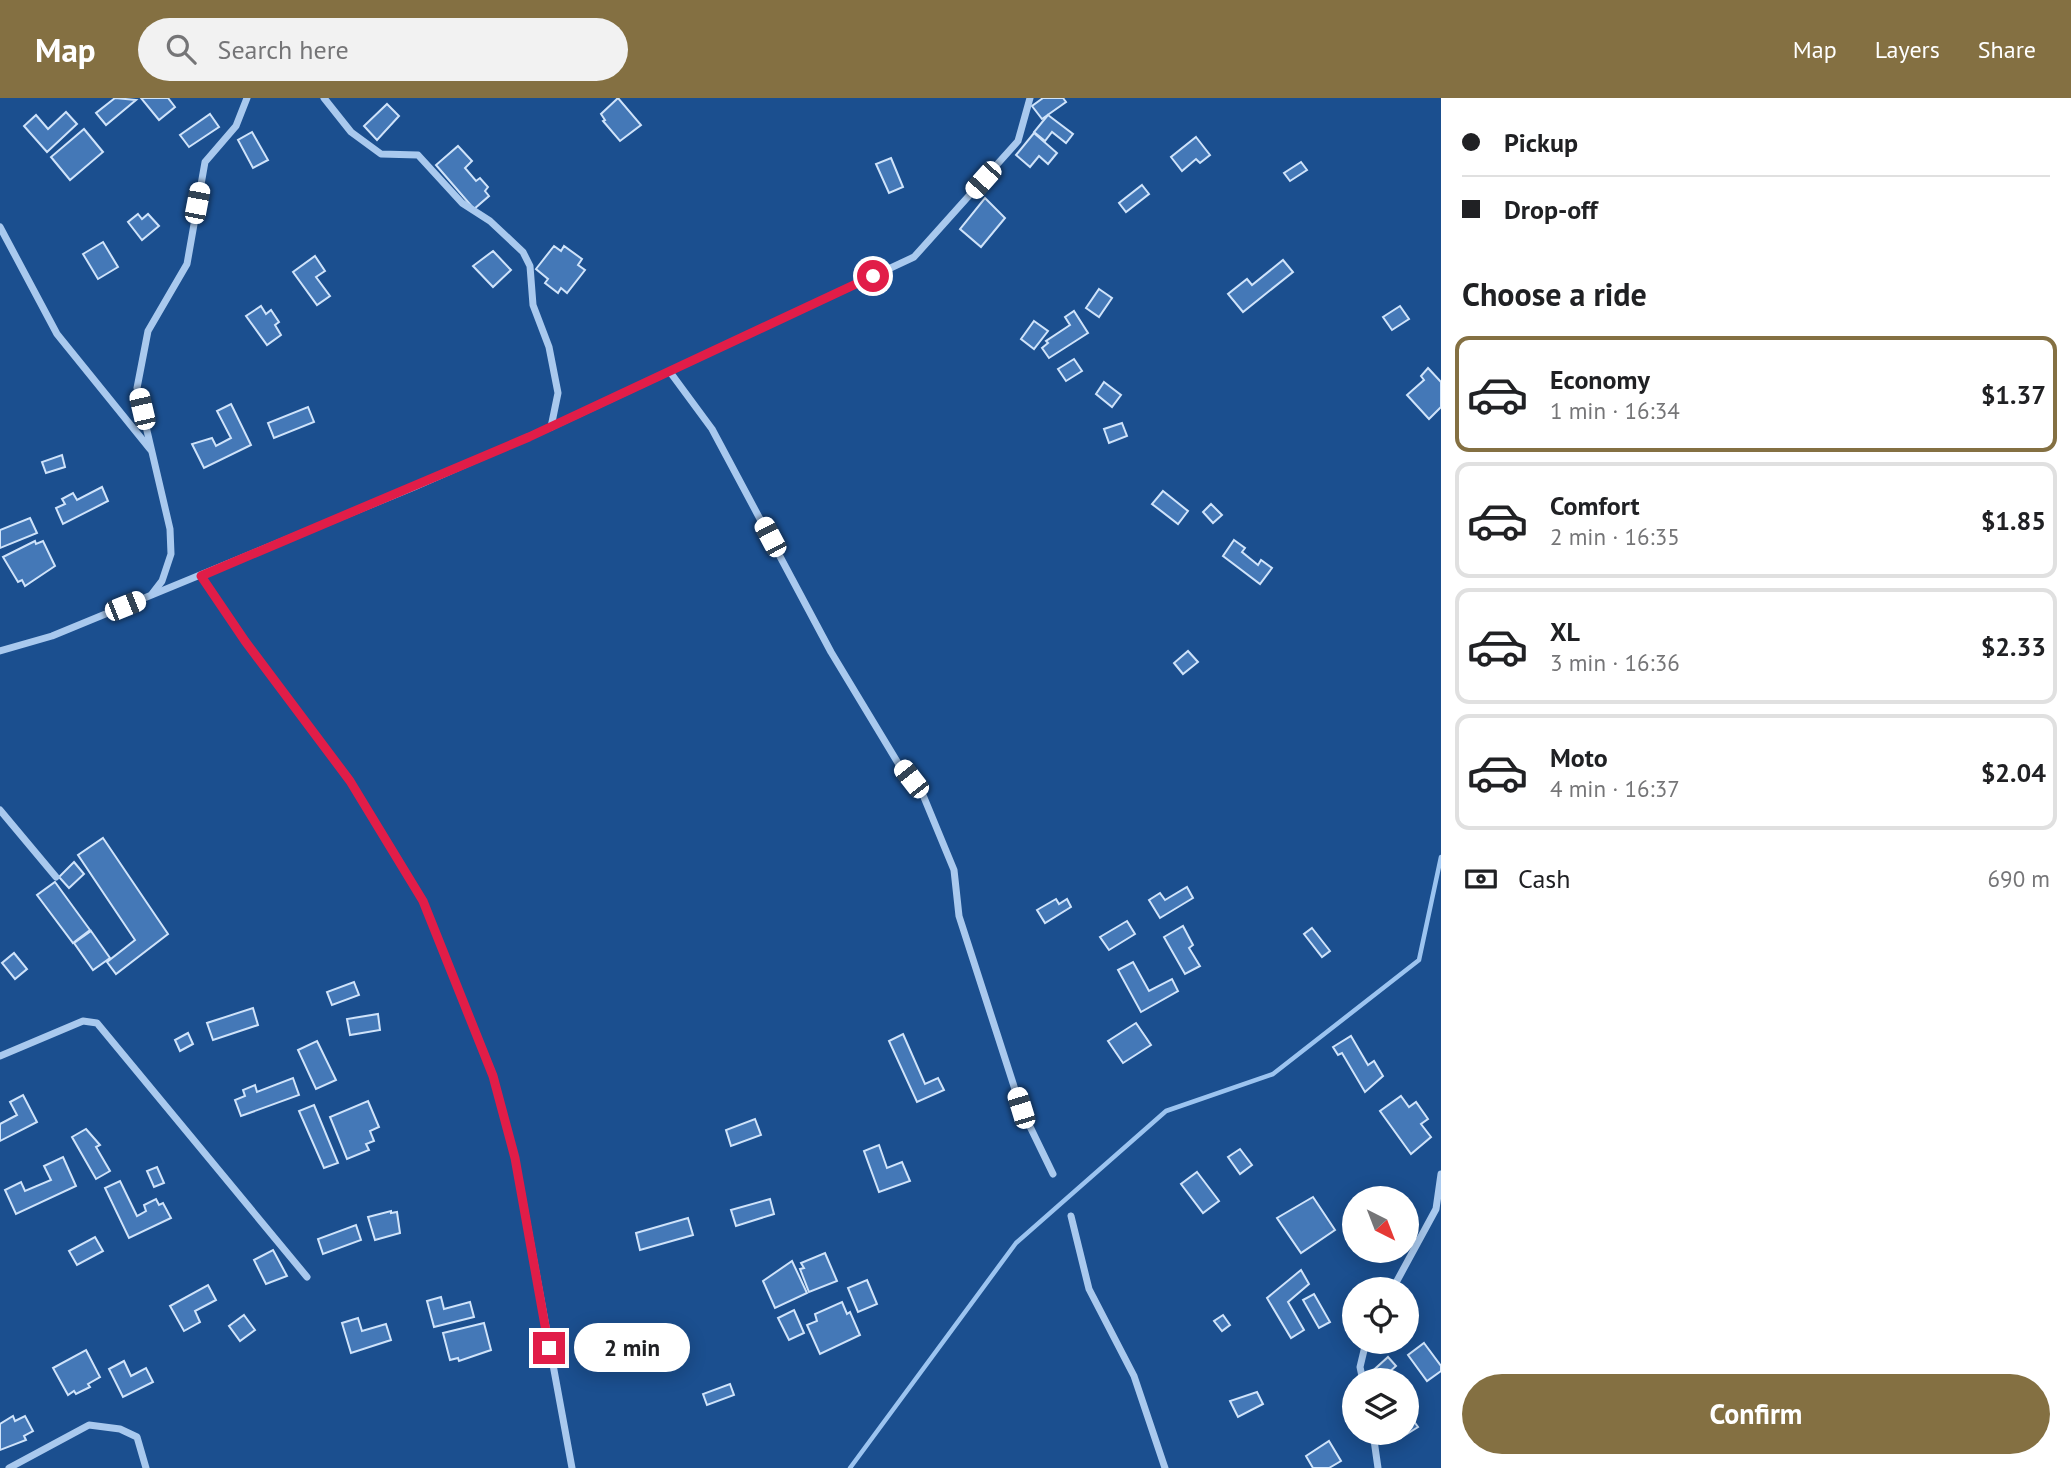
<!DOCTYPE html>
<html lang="en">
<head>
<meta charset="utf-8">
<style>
  :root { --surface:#fff; --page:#f2f2f2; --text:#202124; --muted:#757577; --line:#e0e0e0; --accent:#847042 }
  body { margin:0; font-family:"PT Sans",sans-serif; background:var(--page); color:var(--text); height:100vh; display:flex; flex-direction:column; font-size:26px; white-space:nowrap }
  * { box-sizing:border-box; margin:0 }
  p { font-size:23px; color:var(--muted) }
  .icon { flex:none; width:38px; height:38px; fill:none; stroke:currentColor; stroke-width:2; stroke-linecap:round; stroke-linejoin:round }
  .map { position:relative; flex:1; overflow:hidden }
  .drawer { display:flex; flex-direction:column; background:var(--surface); width:630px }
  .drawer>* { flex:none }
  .guide { display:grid; align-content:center; height:154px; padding:0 21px; background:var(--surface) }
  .needle { width:46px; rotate:138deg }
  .tools { position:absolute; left:1342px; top:1088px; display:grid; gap:14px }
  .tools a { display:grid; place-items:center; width:77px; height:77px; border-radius:50%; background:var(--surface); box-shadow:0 4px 18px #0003; font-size:35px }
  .end { position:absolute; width:32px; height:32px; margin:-16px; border:9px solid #e11d48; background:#fff; box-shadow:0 0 0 4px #fff }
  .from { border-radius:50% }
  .bubble { position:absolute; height:49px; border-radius:24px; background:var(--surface); box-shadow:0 4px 18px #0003; font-size:23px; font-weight:700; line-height:49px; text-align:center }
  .car { position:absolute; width:21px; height:42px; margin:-21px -10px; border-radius:9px; box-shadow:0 0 5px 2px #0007; background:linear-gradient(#fff 24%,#345 0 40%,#fff 0 76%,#345 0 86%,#fff 0) }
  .guide b { display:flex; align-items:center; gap:24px; height:66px; font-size:26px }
  .guide b+b { border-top:2px solid var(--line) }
  .guide i { width:18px; height:18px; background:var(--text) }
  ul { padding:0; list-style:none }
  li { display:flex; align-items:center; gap:21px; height:116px; margin:0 14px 10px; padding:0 7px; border:4px solid var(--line); border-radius:14px }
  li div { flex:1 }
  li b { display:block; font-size:26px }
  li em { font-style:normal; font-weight:700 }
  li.active { border-color:var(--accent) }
  li>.icon { width:63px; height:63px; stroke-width:1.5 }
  h2 { padding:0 21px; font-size:32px; line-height:84px }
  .pay { display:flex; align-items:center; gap:18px; height:77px; padding:0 21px; font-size:26px }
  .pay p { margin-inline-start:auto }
  .action { display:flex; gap:14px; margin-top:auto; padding:14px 21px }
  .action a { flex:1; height:80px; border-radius:42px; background:var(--accent); color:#fff; font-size:28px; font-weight:700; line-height:80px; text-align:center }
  header { display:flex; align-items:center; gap:42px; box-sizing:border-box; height:98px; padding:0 35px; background:var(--accent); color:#fff }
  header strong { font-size:33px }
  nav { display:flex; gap:38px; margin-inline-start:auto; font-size:24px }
  .search { width:490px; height:63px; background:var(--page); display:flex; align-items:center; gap:18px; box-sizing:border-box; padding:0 24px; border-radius:38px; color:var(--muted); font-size:26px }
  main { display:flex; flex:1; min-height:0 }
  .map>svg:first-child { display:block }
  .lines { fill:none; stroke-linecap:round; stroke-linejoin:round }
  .stream { stroke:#9cc4f0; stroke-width:4.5 }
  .building { fill:#4478b7; stroke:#cfe3fa; stroke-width:2 }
  .street { stroke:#a9c9ee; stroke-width:7 }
  .route { stroke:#e11d48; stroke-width:9 }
</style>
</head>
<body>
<header>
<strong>Map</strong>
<div class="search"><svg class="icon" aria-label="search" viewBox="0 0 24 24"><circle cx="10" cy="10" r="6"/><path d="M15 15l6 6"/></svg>Search here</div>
<nav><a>Map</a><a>Layers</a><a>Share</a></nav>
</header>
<main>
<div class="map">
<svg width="1441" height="1370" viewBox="0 0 1441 1370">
  <rect width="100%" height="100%" fill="#1b4f8f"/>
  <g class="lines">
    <polyline class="stream" points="850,1370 1016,1145 1166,1013 1273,976 1419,862 1441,759"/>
  </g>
  <g class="building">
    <polygon points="115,0 136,2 106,27 96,15"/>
    <polygon points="141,0 168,0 175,9 159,22"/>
    <polygon points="618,0 641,27 620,43 603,23 605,22 601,16"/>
    <polygon points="1043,0 1063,0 1066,4 1042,21 1032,8"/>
    <polygon points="387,6 399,18 377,42 364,28"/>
    <polygon points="66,14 77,26 47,54 24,28 36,17 48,31"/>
    <polygon points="210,16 219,29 189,49 180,37"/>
    <polygon points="1048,17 1073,36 1066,45 1052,34 1045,43 1034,34"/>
    <polygon points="84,31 103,54 70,82 51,59"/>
    <polygon points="252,34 268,62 253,70 238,42"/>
    <polygon points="1034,35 1057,55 1048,66 1039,58 1030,69 1016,57"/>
    <polygon points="1196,39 1210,57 1200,65 1196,61 1182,73 1171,59"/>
    <polygon points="458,48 472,63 465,70 476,83 480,80 488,89 485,93 489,98 474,111 436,67"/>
    <polygon points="891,60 903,89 889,95 876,66"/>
    <polygon points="1301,64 1307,72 1290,83 1284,75"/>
    <polygon points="1142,87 1149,96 1126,114 1119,105"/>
    <polygon points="985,100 1005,120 981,149 960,131"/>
    <polygon points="138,116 142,121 148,116 159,128 142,142 128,124"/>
    <polygon points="103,144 118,169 98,181 83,156"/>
    <polygon points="554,148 561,153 564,148 582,161 578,167 585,172 567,195 561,190 558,195 545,185 548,181 536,171"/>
    <polygon points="493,153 511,172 493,189 473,168"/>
    <polygon points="315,158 325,173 316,179 330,198 317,207 293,174"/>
    <polygon points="1283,162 1293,174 1243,214 1228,196 1247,181 1252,187"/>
    <polygon points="1099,191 1112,200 1099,219 1086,210"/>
    <polygon points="261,208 266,216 271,212 279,224 275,227 281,237 267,247 246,218"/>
    <polygon points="1400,208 1409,221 1392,232 1383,219"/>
    <polygon points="1074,213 1088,235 1049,260 1042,250 1048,245 1046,243 1070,227 1065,219"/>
    <polygon points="1034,223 1048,233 1034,251 1021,241"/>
    <polygon points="1074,261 1082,273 1066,283 1058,271"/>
    <polygon points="1428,270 1441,284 1441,309 1429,321 1407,297 1424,282 1421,278"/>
    <polygon points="1104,284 1121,297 1112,309 1096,296"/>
    <polygon points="231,306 251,347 204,370 192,346 212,340 216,348 231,340 217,313"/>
    <polygon points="308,309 314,324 274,340 268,325"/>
    <polygon points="1122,325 1127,338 1109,345 1104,331"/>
    <polygon points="62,357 65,369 46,375 42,364"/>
    <polygon points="102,389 108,403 63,426 56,410 65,406 62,401 73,395 77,402"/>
    <polygon points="1163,393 1188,413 1178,426 1152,406"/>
    <polygon points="1211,406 1222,417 1213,425 1203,414"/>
    <polygon points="30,420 37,435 0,450 0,432"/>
    <polygon points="1234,442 1245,450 1242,454 1258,467 1261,462 1272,470 1260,486 1223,458"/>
    <polygon points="35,443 36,446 43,443 55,468 25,488 22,482 18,484 3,459"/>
    <polygon points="1188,553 1198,564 1183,576 1174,565"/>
    <polygon points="103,740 168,836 116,876 107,864 135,842 78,757"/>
    <polygon points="74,764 84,776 69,790 59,779"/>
    <polygon points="55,784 90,832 73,845 37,797"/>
    <polygon points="1187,789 1193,800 1160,820 1149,802 1160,795 1165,802"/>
    <polygon points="1056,801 1059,806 1067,801 1071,809 1045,825 1037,812"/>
    <polygon points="1127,823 1135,836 1109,852 1100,839"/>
    <polygon points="1183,828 1193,847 1189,850 1200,868 1185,876 1164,839"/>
    <polygon points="1312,830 1330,853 1322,859 1304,836"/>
    <polygon points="91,833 110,860 93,872 74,845"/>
    <polygon points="14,855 27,871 15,881 2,865"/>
    <polygon points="1133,864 1149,893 1172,881 1178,893 1141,914 1118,872"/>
    <polygon points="354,884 359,897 332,907 327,894"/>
    <polygon points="253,910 258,927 213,942 207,925"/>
    <polygon points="378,916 380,932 350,937 347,921"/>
    <polygon points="1136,925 1151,947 1123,965 1108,943"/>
    <polygon points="188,935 193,946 180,953 175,942"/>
    <polygon points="903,936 925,986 938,980 944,992 917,1004 889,943"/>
    <polygon points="1351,938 1368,967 1374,963 1383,978 1365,994 1342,955 1338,957 1333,949"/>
    <polygon points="317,943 336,982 316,991 298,952"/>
    <polygon points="293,980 299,997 241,1018 235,1002 245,998 243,992 255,987 257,994"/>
    <polygon points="23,997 37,1024 0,1043 0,1026 17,1017 10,1004"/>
    <polygon points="1401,998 1409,1009 1416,1004 1428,1021 1421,1026 1431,1039 1411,1056 1380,1013"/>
    <polygon points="368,1003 379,1029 370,1033 374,1043 366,1046 369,1052 347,1061 330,1019"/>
    <polygon points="314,1007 338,1065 324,1070 299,1013"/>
    <polygon points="755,1021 761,1037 731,1048 726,1032"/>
    <polygon points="86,1031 100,1047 96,1049 110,1073 96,1081 72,1039"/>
    <polygon points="879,1047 887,1070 902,1064 910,1083 879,1094 864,1053"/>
    <polygon points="1240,1051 1252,1067 1240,1076 1228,1059"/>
    <polygon points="63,1059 76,1088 16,1116 5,1092 21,1084 25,1093 51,1082 44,1068"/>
    <polygon points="157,1069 164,1085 154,1089 147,1073"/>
    <polygon points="1197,1074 1219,1103 1203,1115 1181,1086"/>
    <polygon points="120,1083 137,1118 146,1113 144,1107 156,1101 159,1107 163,1105 171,1120 129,1140 105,1090"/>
    <polygon points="1313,1099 1335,1132 1301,1155 1277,1120"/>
    <polygon points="770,1101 774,1116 736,1128 731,1112"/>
    <polygon points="391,1113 391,1115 397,1114 400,1135 375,1142 368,1119"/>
    <polygon points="688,1120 693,1137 640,1152 636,1135"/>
    <polygon points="356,1127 361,1142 323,1156 318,1141"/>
    <polygon points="95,1139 103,1153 77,1167 69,1153"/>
    <polygon points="273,1152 287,1178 266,1186 254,1162"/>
    <polygon points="825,1155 837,1183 809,1194 800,1171 804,1170 801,1165"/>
    <polygon points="792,1163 807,1195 775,1210 763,1183"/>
    <polygon points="1301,1172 1309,1186 1288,1204 1304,1232 1291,1240 1267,1200"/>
    <polygon points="867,1182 877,1206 858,1214 848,1190"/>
    <polygon points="208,1187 216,1202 195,1213 200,1224 184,1233 170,1208"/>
    <polygon points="1314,1196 1330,1224 1319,1230 1303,1202"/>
    <polygon points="441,1199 444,1211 470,1204 474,1219 434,1229 427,1203"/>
    <polygon points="842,1204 847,1216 850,1214 860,1237 820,1256 807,1227 817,1223 815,1216"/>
    <polygon points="794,1212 804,1235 789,1242 778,1220"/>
    <polygon points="244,1217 255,1232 240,1243 229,1228"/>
    <polygon points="1223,1217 1230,1227 1222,1233 1214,1223"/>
    <polygon points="358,1220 362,1233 386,1226 391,1242 351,1255 342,1225"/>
    <polygon points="484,1225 491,1252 459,1263 458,1260 450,1262 443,1235"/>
    <polygon points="1424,1245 1441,1268 1441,1273 1427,1283 1408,1257"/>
    <polygon points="86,1252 100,1279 88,1286 90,1289 76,1296 74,1293 68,1297 53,1270"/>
    <polygon points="1388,1259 1396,1268 1379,1283 1369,1283 1366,1279"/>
    <polygon points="124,1263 131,1278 146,1270 153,1284 123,1299 109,1271"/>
    <polygon points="730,1286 734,1297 707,1307 703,1296"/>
    <polygon points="1257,1294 1263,1306 1238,1319 1230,1303"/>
    <polygon points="1407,1314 1418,1329 1399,1341 1395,1335 1407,1335"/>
    <polygon points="13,1318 15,1323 25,1318 33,1333 24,1338 26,1342 0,1352 0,1326"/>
    <polygon points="1329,1343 1341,1363 1329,1370 1313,1370 1306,1358"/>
  </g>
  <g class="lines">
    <g class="street">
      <polyline points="324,0 351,34 381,56 418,57 462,105 490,123 523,154 530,168 533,207 549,249 558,295 551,329"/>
      <polyline points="0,129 57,236 150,351"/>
      <polyline points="670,274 712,331 831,554 898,665 923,697 954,772 959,818 1021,1010 1053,1076"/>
      <polyline points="201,478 245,543 350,683 423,803 493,977 515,1060 572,1370"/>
      <polyline points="152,496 162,483 171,456 170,431 137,290 148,233 187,166 205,64 236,28 247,0"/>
      <polyline points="0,553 52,538 414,389 551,329 914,159 1018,43 1030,0"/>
      <polyline points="0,712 56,779"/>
      <polyline points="0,958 83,923 97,925 307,1179"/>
      <polyline points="1071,1118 1089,1191 1134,1278 1165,1370"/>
      <polyline points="1392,1192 1436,1111 1441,1076"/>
      <polyline points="1363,1283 1360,1269 1366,1244"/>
      <polyline points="1373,1335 1378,1370"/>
      <polyline points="9,1370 89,1327 120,1331 137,1339 146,1370"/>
    </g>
  </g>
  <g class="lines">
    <polyline class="route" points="549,1250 515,1060 493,978 423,803 350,683 245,543 201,478 529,339 873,178"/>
  </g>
</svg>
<div class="tools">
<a><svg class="needle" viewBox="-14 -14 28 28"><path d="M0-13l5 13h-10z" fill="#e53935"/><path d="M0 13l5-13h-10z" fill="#757577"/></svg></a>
<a><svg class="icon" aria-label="locate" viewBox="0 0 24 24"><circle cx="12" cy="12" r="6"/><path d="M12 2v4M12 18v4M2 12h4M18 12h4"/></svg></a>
<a><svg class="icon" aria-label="layers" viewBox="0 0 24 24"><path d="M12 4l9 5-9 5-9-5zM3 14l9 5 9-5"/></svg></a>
</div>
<i class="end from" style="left:873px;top:178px"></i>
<i class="end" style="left:549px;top:1250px"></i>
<div class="bubble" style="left:574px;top:1225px;width:116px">2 min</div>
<i class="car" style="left:983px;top:82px;rotate:222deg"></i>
<i class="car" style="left:197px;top:105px;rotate:11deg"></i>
<i class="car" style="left:142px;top:311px;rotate:347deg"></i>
<i class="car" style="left:770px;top:439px;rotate:332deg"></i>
<i class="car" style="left:125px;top:508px;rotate:68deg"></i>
<i class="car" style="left:911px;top:681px;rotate:322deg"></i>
<i class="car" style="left:1021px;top:1010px;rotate:343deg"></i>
</div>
<section class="drawer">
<div class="guide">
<b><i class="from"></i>Pickup</b>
<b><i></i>Drop-off</b>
</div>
<h2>Choose a ride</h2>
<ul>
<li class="active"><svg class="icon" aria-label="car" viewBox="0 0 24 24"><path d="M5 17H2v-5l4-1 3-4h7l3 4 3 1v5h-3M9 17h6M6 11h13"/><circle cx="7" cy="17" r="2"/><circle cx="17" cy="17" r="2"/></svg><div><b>Economy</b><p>1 min · 16:34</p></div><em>$1.37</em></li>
<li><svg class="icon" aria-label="car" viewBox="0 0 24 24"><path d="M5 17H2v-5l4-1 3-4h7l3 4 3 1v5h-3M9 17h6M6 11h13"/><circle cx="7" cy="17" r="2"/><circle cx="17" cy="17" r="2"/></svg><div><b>Comfort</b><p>2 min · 16:35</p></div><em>$1.85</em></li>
<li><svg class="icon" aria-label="car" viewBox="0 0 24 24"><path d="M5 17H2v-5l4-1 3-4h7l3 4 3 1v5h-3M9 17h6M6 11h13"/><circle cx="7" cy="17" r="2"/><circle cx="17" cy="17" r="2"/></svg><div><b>XL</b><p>3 min · 16:36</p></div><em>$2.33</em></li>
<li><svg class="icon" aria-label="car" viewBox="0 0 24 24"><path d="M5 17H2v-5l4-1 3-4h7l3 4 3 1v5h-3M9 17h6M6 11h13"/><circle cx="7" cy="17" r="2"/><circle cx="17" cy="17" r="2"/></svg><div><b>Moto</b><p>4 min · 16:37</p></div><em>$2.04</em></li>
</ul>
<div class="pay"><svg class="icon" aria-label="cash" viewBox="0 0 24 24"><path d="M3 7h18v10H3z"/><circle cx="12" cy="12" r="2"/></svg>Cash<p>690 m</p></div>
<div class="action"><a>Confirm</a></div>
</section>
</main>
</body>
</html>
